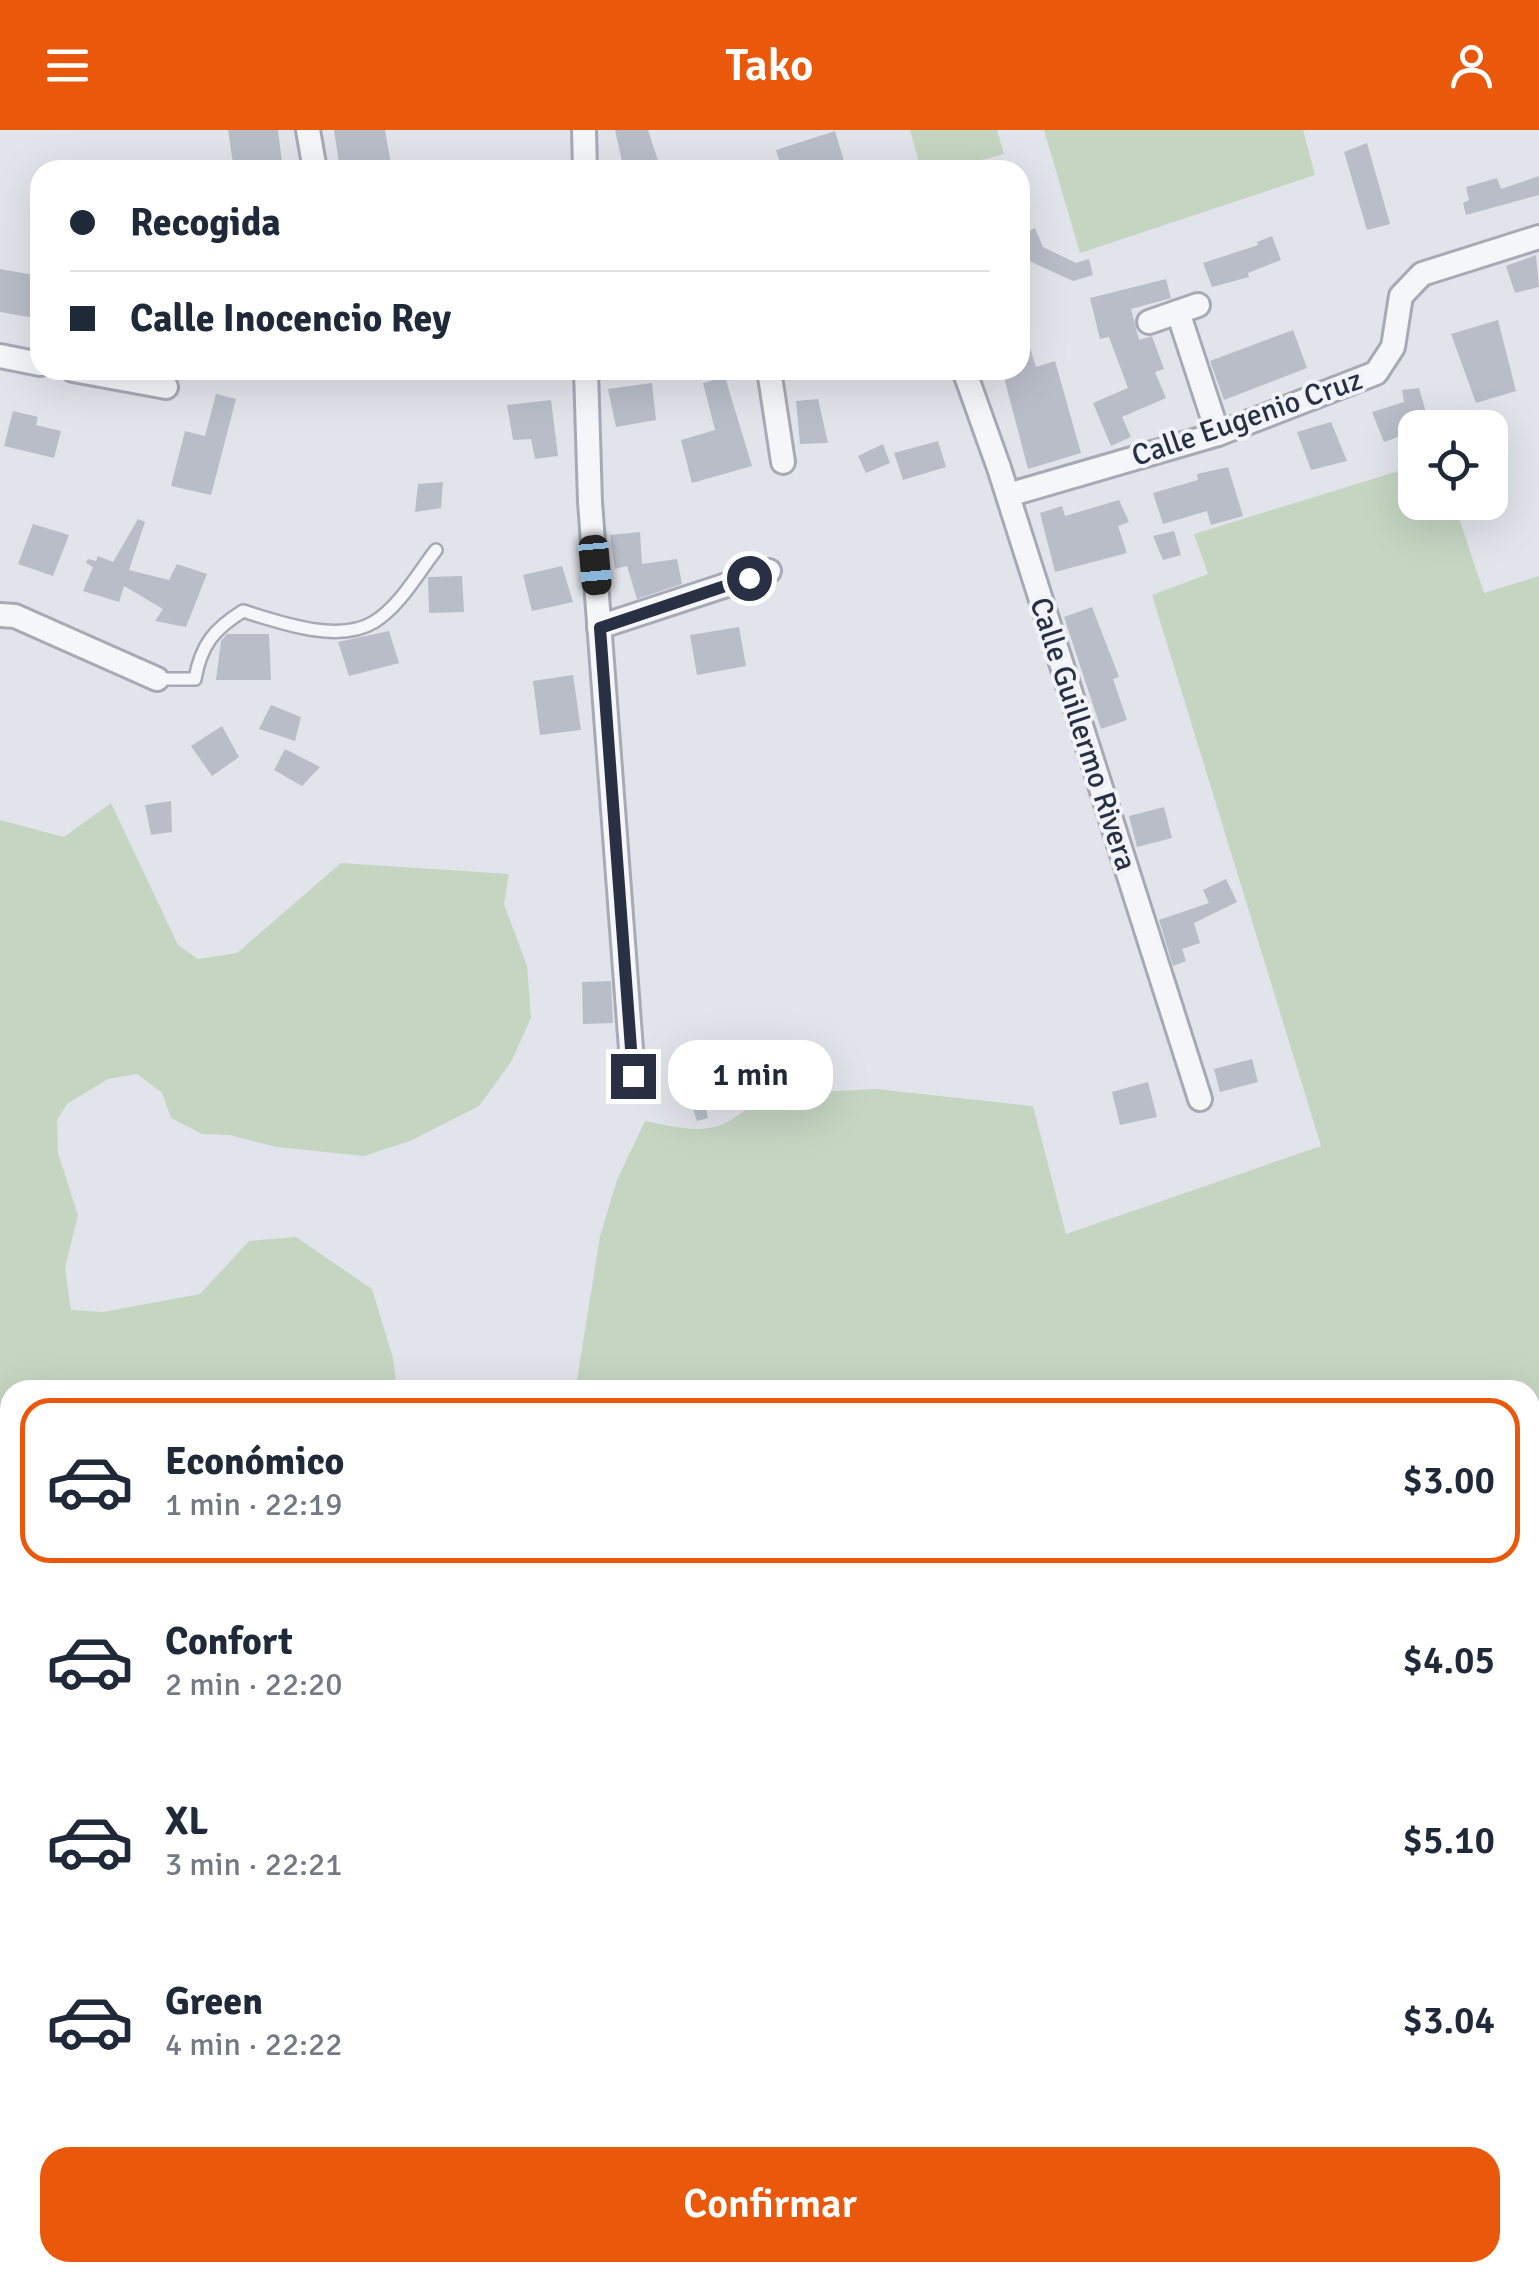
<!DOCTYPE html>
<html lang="es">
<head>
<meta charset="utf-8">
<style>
  :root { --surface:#fff; --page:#f2f2f3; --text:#1f2937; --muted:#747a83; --line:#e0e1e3; --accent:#ea580c }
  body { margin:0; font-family:Signika,sans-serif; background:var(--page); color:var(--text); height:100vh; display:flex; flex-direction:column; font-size:38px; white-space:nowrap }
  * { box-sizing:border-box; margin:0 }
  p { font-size:32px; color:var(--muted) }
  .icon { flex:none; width:55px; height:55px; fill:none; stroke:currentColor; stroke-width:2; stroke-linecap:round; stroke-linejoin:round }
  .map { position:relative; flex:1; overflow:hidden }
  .sheet { position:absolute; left:0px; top:1250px; width:1540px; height:902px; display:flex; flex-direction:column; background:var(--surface); border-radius:30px 30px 0 0; box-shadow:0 10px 40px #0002 }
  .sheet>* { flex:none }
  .top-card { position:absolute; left:30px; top:30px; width:1000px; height:220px; border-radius:30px; box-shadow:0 10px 40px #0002; display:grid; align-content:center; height:220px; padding:0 40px; background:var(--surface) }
  .tools { position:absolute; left:1398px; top:280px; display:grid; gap:20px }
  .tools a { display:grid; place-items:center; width:110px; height:110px; border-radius:20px; background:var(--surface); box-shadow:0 10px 40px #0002; font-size:50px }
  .end { position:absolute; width:45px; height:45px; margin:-22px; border:12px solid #293043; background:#fff; box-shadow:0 0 0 5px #fff }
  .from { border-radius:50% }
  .bubble { position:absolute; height:70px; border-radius:30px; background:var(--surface); box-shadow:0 10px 40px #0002; font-size:32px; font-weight:600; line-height:70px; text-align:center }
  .car { position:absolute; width:30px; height:60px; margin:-30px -15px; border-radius:12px; box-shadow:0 0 8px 2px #0007; background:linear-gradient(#222 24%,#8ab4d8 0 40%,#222 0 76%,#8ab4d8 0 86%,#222 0) }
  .top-card b { display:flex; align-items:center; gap:35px; height:95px; font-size:38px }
  .top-card b+b { border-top:2px solid var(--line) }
  .top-card i { width:25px; height:25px; background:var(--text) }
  ul { padding:18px 0 0; list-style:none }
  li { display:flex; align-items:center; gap:30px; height:165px; margin:0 20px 15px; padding:0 20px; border:5px solid transparent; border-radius:30px }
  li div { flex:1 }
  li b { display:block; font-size:38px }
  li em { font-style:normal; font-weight:600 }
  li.selected { border-color:var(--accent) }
  li>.icon { width:90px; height:90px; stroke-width:1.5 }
  .button { display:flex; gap:20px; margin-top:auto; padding:20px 40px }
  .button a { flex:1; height:115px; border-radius:30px; background:var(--accent); color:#fff; font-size:40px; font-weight:600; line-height:115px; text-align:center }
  header { display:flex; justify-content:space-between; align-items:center; height:130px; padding:0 40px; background:var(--accent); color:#fff; font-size:45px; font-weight:600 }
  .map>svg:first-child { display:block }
  .green { fill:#c5d5c2 }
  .building { fill:#b8bdc8 }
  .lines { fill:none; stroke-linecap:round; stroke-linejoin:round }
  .lane-casing { stroke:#a7aab5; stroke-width:16 }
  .street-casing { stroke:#a7aab5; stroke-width:28 }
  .lane { stroke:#f5f6f9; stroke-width:11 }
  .street { stroke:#f5f6f9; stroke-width:22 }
  .route { stroke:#293043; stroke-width:12 }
  .labels { text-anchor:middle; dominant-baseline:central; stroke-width:8; stroke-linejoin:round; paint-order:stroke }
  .street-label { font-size:30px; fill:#293043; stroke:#f1f3f8 }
</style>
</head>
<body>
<header><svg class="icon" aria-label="menu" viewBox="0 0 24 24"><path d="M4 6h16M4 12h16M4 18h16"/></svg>Tako<svg class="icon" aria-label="person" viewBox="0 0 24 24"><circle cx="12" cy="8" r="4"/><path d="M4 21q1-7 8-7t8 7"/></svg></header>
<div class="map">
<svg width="1539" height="2151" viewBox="0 0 1539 2151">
  <rect width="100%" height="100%" fill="#e2e4eb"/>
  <g class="green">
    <polygon points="910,0 997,0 1004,24 946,40 921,40"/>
    <polygon points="1044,0 1303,0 1315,45 1080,123"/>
    <path d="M1415 336V372L1454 373 1484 463 1539 446V2151H53L52 2143 1530 2142V1260H1273L1258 1250 1254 1260H580L577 1250 600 1106 617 1050 645 991C699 1002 720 1008 761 965L876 959 1033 976 1066 1104 1321 1016 1152 465 1208 444 1194 404Z"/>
    <polygon points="111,673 178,815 198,829 237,823 341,733 509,744 504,774 527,836 531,888 511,932 479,976 410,1011 364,1026 277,1017 230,1005 202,1004 171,988 162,963 137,944 108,949 67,974 57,990 58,1023 78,1085 65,1138 71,1180 103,1182 200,1164 249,1111 296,1107 372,1159 393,1228 397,1260 10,1260 7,1548 0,1542 0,690 64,707"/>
  </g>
  <g class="building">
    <polygon points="228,0 278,0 283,40 234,40"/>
    <polygon points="334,0 385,0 392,40 340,40"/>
    <polygon points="615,0 648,0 661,40 624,40"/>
    <polygon points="835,1 844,31 816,40 782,40 776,20"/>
    <polygon points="1367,13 1390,94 1367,100 1344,22"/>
    <polygon points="1539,46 1539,65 1466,85 1463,73 1469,70 1466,57 1497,48 1501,59"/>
    <polygon points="1035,98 1043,117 1076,133 1089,129 1093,145 1073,151 1027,130 1020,106"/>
    <polygon points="1272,106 1281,130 1248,143 1249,147 1212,157 1203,133 1258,115 1257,112"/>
    <polygon points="1536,125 1539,157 1515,163 1506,136"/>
    <polygon points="0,139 40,146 40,189 0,182"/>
    <polygon points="1166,149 1171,168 1131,179 1139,210 1152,206 1164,239 1155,242 1166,268 1122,287 1131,307 1111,316 1093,273 1128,258 1109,207 1100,209 1090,168"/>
    <polygon points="1498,190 1516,261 1476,273 1451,204"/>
    <polygon points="1020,198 1024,198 1036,237 1055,231 1081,323 1028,339 1002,240 1020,240"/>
    <polygon points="1293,200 1307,238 1224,270 1210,231"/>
    <polygon points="725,247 752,336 692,353 681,310 715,300 703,253"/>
    <polygon points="652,253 656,290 616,297 608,259"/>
    <polygon points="1419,258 1427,286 1413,290 1415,301 1384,312 1372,282 1404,272 1402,260"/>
    <polygon points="216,264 236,269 211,365 171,356 185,301 205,306"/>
    <polygon points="818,269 828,313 800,314 796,271"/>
    <polygon points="551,270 558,326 535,329 531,309 513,310 507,275"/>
    <polygon points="13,281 38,287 36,295 61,301 54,328 4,316"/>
    <polygon points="1331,292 1347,331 1311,340 1297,302"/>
    <polygon points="938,311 946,337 903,350 894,323"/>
    <polygon points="883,314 890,333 866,343 858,326"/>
    <polygon points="1228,337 1243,386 1211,395 1207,381 1163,394 1153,363 1198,350 1197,344"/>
    <polygon points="443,352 441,378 415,382 418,354"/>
    <polygon points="1119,370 1129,392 1118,396 1127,423 1055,442 1040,383 1062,376 1065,386"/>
    <polygon points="138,389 145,392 129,440 169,450 177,434 207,444 186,497 155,491 163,479 124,456 119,472 83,461 93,437 86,433 88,429 96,431 98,426 113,432"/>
    <polygon points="33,394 69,405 53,446 18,434"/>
    <polygon points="1174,401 1181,425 1163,430 1153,406"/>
    <polygon points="640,402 642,434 677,429 682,454 637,469 627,436 615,439 610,405"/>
    <polygon points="562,436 573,472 532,481 523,445"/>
    <polygon points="462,446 464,482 429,483 428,447"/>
    <polygon points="1092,477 1119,547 1113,549 1127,590 1101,599 1064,487"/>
    <polygon points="739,497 746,536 697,545 690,505"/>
    <polygon points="389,501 399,533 349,546 338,512"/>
    <polygon points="227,504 269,504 271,550 216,550 221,511"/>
    <polygon points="573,545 581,600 540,605 533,551"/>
    <polygon points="271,575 301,587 295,611 259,599"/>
    <polygon points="222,596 239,627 212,646 191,616"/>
    <polygon points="285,619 320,637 302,656 274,640"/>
    <polygon points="171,671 172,702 151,705 145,675"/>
    <polygon points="1164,677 1172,708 1137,717 1129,686"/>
    <polygon points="1226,749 1237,772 1194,793 1200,813 1182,819 1186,831 1173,836 1159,790 1209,773 1203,760"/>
    <polygon points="611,851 613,893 583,894 582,852"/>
    <polygon points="1252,929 1258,952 1220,962 1214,939"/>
    <polygon points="699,943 708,988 697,991 683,947"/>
    <polygon points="1148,952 1157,987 1120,995 1112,962"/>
  </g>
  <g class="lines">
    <g class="lane-casing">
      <path id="lane" d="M157 549H195C201 515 214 499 243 481 279 492 338 514 374 492 400 476 418 443 436 420"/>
    </g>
    <g class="street-casing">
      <g id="street">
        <polyline points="308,0 315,40"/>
        <polyline points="584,0 585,40"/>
        <polyline points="1178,182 1218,304"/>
        <polyline points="1149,192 1198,175"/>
        <polyline points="0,226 40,234"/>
        <polyline points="73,240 166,257"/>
        <polyline points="586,240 590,372 633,946"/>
        <polyline points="769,240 783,332"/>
        <polyline points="964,240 999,338 1200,969"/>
        <polyline points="1008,365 1218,304 1376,243 1393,217 1401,166 1422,144 1539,107"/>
        <polyline points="0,485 15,486 157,549"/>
        <polyline points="599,497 769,441"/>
      </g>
    </g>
    <use href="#lane" class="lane"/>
    <use href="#street" class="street"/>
  </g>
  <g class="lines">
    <polyline class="route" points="633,946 600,498 749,448"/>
  </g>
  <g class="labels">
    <g class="street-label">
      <text transform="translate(1247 288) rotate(-19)">Calle Eugenio Cruz</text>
      <text transform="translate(1083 604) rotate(72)">Calle Guillermo Rivera</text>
    </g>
  </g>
</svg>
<div class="tools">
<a><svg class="icon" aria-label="locate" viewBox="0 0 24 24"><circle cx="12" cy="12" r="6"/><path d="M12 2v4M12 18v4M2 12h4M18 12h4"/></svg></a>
</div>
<i class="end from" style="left:749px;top:448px"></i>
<i class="end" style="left:633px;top:946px"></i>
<div class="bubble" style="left:668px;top:910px;width:165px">1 min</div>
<i class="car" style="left:595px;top:435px;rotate:175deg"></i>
<div class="top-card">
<b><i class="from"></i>Recogida</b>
<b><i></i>Calle Inocencio Rey</b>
</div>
<section class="sheet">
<ul>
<li class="selected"><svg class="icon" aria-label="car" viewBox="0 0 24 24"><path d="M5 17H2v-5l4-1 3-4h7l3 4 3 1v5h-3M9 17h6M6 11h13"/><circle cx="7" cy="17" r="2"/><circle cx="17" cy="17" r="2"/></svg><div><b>Económico</b><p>1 min · 22:19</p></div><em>$3.00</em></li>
<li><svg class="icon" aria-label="car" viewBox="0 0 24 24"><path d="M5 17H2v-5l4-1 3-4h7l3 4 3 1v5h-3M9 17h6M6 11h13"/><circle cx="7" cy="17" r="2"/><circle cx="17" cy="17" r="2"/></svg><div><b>Confort</b><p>2 min · 22:20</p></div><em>$4.05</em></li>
<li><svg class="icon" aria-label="car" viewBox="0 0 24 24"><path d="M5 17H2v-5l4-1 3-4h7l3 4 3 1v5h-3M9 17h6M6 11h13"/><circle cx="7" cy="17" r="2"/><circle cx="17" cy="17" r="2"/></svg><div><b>XL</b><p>3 min · 22:21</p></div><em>$5.10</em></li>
<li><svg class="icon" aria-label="car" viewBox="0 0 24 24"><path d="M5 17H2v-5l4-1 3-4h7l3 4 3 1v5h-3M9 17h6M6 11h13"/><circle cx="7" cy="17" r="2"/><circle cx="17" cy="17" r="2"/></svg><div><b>Green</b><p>4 min · 22:22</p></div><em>$3.04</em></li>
</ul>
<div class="button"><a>Confirmar</a></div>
</section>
</div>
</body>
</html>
